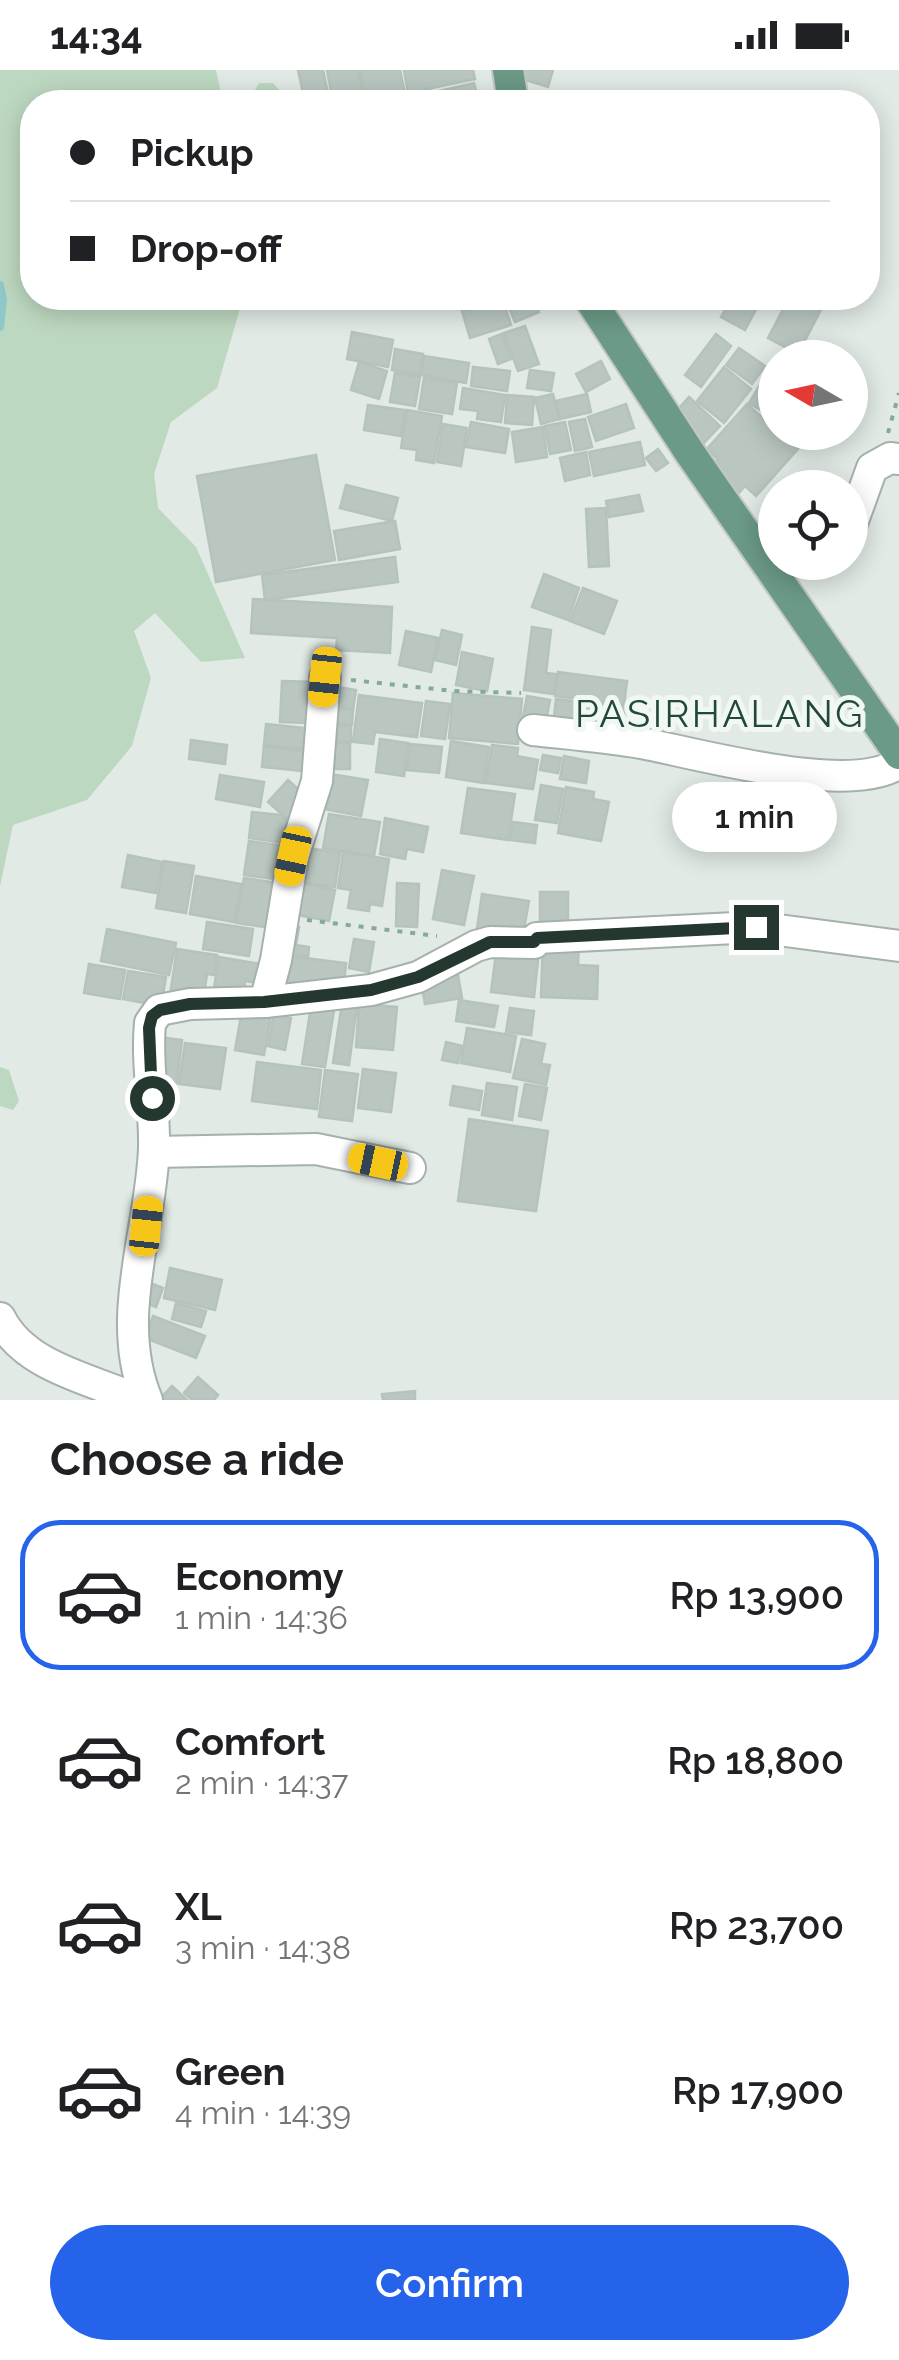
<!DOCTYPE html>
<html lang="en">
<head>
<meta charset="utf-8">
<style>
  :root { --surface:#fff; --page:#f6f6f6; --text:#202124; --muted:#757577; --line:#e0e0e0; --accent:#2563eb }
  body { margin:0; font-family:Raleway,sans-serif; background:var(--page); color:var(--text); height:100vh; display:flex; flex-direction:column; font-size:38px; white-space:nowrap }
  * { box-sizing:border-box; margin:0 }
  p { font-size:32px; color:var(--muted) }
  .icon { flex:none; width:55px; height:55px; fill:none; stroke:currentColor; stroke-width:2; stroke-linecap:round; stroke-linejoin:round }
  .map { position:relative; height:1330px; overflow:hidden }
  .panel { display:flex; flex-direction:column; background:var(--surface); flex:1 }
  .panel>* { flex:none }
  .guide { position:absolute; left:20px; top:20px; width:860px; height:220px; border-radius:40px; box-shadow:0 5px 25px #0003; display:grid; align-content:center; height:220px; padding:0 50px; background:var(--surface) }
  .needle { width:65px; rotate:279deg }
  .tools { position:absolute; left:758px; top:270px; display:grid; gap:20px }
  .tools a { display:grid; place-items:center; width:110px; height:110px; border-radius:50%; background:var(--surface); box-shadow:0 5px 25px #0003; font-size:50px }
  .end { position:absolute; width:45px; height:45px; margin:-22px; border:12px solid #243830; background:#fff; box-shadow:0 0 0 5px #fff }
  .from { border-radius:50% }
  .bubble { position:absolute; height:70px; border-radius:35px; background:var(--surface); box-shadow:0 5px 25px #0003; font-size:32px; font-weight:600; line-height:70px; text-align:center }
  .car { position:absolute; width:30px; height:60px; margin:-30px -15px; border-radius:12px; box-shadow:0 0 8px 2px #0007; background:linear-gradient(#f5c518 24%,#345 0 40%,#f5c518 0 76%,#345 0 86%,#f5c518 0) }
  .guide b { display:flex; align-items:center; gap:35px; height:95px; font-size:38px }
  .guide b+b { border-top:2px solid var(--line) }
  .guide i { width:25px; height:25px; background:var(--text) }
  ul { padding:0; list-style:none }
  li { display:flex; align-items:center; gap:30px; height:150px; margin:0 20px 15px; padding:0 30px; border:5px solid transparent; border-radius:40px }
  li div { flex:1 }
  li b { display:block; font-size:38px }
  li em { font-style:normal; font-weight:600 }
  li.selected { border-color:var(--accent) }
  li>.icon { width:90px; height:90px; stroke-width:1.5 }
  h2 { padding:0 50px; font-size:45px; line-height:120px }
  .cta { display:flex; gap:20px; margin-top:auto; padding:20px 50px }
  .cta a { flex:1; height:115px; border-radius:60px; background:var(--accent); color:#fff; font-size:40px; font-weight:600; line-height:115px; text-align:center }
  .status { display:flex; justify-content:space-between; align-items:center; height:70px; padding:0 50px; background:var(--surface); direction:ltr }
  .status svg { height:28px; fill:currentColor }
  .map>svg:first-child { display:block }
  .green { fill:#bdd8c0 }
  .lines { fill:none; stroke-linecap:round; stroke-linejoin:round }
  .stream { stroke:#90c7c8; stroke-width:8 }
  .building { fill:#bac7c0; stroke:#b5c3bb; stroke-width:2.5 }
  .minor-casing { stroke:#a5b1ab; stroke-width:34 }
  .major-casing { stroke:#c2c7c5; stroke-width:34 }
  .path { stroke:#86aa99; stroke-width:4; stroke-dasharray:5 8; stroke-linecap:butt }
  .minor { stroke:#fff; stroke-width:30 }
  .major { stroke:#6b9a87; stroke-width:30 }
  .route { stroke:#243830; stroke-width:12 }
  .labels { text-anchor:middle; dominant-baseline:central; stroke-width:10; stroke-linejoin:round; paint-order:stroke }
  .quarter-label { font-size:38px; letter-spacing:2.5px; fill:#22483a; stroke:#f1f7f3 }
</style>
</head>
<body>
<div class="status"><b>14:34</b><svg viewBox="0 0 49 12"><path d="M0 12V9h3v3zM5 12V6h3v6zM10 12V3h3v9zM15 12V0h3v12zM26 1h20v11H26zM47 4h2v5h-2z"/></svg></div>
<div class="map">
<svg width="899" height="1330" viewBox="0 0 899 1330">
  <rect width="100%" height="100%" fill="#e1eae5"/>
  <g class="green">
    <polygon points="0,0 216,0 223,32 32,32 32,228 243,228 217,318 171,352 154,404 158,438 196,477 245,588 201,592 155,543 134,561 151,608 132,676 87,730 13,755 0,816"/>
    <polygon points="259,13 273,13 290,32 248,32"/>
    <polygon points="0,997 9,1000 19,1031 13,1040 0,1036"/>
  </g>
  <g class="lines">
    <polyline class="stream" points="0,215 3,230 0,257"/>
  </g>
  <g class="building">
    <polygon points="298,0 323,0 329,28 305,32"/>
    <polygon points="327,0 358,0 364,30 333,32"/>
    <polygon points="360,0 400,0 405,24 367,31"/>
    <polygon points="404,0 473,0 475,9 408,23"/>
    <polygon points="522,0 553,0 548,17 519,8"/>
    <polygon points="474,13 479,32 437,32 435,22"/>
    <polygon points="431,21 434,32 411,32 409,26"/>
    <polygon points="502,228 511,255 470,268 462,241"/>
    <polygon points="505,228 542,228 543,230 536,234 539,242 515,252"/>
    <polygon points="732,228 762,228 745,260 721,247"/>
    <polygon points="789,228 827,228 798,284 768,268"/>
    <polygon points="525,256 539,294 518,301 504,263"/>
    <polygon points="352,262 393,270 388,297 347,289"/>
    <polygon points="502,264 511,289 498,294 489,269"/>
    <polygon points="716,264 731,276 701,317 685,305"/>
    <polygon points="739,278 765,296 752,314 726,295"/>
    <polygon points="395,279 423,284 419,305 392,300"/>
    <polygon points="424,286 469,293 466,313 421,305"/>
    <polygon points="775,290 775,342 772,347 749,333"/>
    <polygon points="601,291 610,309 586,322 576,304"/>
    <polygon points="359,292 387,301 379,329 351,320"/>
    <polygon points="473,297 510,301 507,321 471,316"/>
    <polygon points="724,297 751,319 724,353 697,331"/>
    <polygon points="530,300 554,303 551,321 527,318"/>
    <polygon points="395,303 420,307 415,336 390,332"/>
    <polygon points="424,308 457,313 452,344 419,339"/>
    <polygon points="463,318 505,325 501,352 477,349 478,341 460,339"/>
    <polygon points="553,324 559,349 541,354 535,328"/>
    <polygon points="587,324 591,342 560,349 556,331"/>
    <polygon points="507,325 534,327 532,355 505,353"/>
    <polygon points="689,327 720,356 701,376 671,347"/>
    <polygon points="626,334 634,358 596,371 588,347"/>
    <polygon points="747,334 775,359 775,362 798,379 756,426 745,416 738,424 710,399 718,389 707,379"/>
    <polygon points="368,335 405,340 401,366 364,360"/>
    <polygon points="407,340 442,346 434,393 416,390 417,380 401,378"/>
    <polygon points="585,349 592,377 575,381 569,352"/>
    <polygon points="471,352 509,359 505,383 466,377"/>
    <polygon points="565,352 571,380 550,384 545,356"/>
    <polygon points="443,354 467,358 461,396 437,392"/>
    <polygon points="543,357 547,387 516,392 512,362"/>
    <polygon points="640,372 645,395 594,406 589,382"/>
    <polygon points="658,379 668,393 656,401 646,388"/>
    <polygon points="586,382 590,405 565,411 560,388"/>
    <polygon points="316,385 335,490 216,512 197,406"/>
    <polygon points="346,415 398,428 392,451 340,438"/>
    <polygon points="639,425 643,441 609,447 606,431"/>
    <polygon points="606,438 609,496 589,497 586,439"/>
    <polygon points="395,451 400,479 339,490 334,461"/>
    <polygon points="395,487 398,512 265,530 262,505"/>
    <polygon points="544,504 579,518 568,550 532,537"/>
    <polygon points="583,518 617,531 604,564 570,551"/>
    <polygon points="253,529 392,537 390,583 336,580 337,568 251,563"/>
    <polygon points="532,557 551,560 546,603 556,604 554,624 524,620"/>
    <polygon points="442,560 462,565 456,595 435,590"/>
    <polygon points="406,561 438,568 431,602 399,595"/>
    <polygon points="462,582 493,589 487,621 456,615"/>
    <polygon points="558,602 627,611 624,635 555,626"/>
    <polygon points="282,611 319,612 309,653 280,652"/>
    <polygon points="332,616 356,620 353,639 328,635"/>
    <polygon points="453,623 522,629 518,674 449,668"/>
    <polygon points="359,625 422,633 417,667 375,662 373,674 353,672"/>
    <polygon points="527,626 550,630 545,656 522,652"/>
    <polygon points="556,629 625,637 622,665 553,657"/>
    <polygon points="426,631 450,634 445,669 421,666"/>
    <polygon points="328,638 353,639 352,655 327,653"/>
    <polygon points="266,654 315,659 313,680 264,675"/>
    <polygon points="325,656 351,656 351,672 325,671"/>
    <polygon points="380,669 408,673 404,706 376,702"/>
    <polygon points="191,670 227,675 225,694 189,689"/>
    <polygon points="451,671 489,677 484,713 446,707"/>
    <rect x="324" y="673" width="26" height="26"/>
    <polygon points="410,674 442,677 439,703 407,700"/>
    <polygon points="492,675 518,678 517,686 538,690 533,719 486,713"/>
    <polygon points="264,676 313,682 311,702 262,697"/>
    <polygon points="543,685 561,688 558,703 540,700"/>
    <polygon points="564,686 589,691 586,713 560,709"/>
    <polygon points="330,704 368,710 361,746 324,739"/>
    <polygon points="220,705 264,712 260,737 216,729"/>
    <polygon points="288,710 307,727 287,749 268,732"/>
    <polygon points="541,715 563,719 557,753 535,750"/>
    <polygon points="566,717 594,722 593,729 609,732 601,771 558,763"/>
    <polygon points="468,718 515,724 508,770 461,763"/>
    <polygon points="252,742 281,745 288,753 286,773 249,768"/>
    <polygon points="329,744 380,752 374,786 323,778"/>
    <polygon points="385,748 428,757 423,782 407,779 405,789 380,784"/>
    <polygon points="513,752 537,755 535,773 510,770"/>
    <polygon points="249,771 286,776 281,810 244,805"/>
    <polygon points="302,777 340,783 335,817 297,812"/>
    <polygon points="343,782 389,789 382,836 370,834 369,841 348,838 351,820 338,818"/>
    <polygon points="128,785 162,792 156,823 122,817"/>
    <polygon points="164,791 194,796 186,843 156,838"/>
    <polygon points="442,800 474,806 464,855 433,849"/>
    <polygon points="196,806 241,814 234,852 190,844"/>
    <polygon points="244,808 278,813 271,858 236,853"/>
    <polygon points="293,811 335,820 329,851 287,843"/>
    <polygon points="397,813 419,814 417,857 396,856"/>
    <rect x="540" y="822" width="28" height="39"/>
    <polygon points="482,824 529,831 524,859 509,857 507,870 476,866"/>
    <polygon points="207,852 253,859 249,886 203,879"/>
    <polygon points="284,855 299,857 296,875 309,877 308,887 281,883"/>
    <polygon points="107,859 176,873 169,905 101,891"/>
    <polygon points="354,869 374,872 369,902 349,898"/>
    <polygon points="543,870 579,871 578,895 598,896 597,929 541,927"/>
    <polygon points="497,876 539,881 534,927 491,922"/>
    <polygon points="177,879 217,885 214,905 207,904 203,931 170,925"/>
    <polygon points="280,885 346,893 344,912 323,910 322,920 277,914"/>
    <polygon points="219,887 261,894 258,913 245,911 244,923 214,918"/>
    <polygon points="89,894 125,900 120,929 84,923"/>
    <polygon points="128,901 166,907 161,936 123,929"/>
    <polygon points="458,905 462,928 425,934 421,911"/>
    <polygon points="343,926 358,928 349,995 333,993"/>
    <polygon points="312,930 335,934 325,997 302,994"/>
    <polygon points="459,930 498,936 494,957 456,951"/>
    <polygon points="359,934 397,937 393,980 356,977"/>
    <polygon points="510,938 534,941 531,965 506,962"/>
    <polygon points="242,940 271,945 264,985 235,980"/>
    <polygon points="274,944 291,948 285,980 268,976"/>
    <polygon points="467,958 516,966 510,1002 461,993"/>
    <polygon points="159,967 182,970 177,1013 154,1010"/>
    <polygon points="522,969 545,974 541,994 550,995 546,1015 513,1008"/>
    <polygon points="446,972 462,976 458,993 442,990"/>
    <polygon points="185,973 226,978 220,1019 179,1014"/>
    <polygon points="257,992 321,1000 317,1039 252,1031"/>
    <polygon points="363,999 396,1003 391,1042 358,1038"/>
    <polygon points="325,1000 358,1004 352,1051 319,1047"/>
    <polygon points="487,1013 517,1017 512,1050 482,1045"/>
    <polygon points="525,1014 547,1018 541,1050 519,1046"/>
    <polygon points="453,1016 482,1021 479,1040 450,1035"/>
    <polygon points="469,1049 548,1061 536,1141 458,1131"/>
    <polygon points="170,1198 222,1210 215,1240 164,1228"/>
    <polygon points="148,1212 163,1218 156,1237 141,1231"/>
    <polygon points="176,1233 206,1241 201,1257 172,1249"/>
    <polygon points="153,1246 205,1266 196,1288 145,1268"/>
    <polygon points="198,1307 218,1325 214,1330 192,1330 184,1323"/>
    <polygon points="172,1316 187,1330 159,1330"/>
    <polygon points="415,1321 415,1330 383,1330 382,1324"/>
  </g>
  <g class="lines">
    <g class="minor-casing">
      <g id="minor">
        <polyline points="850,459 872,398 890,388 899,389"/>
        <path d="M533 660C569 664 605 667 641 673 700 684 851 727 899 693"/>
        <polyline points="265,932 371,920 418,907 476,876 490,872 534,873 537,868 755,857 899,876"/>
        <polyline points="154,1082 316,1079 410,1098"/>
        <path d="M0 1248C25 1298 92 1309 138 1330"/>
        <path d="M147 1330C113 1249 151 1161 154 1078 155 1036 146 994 150 953L159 940 190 934 265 932 276 890 293 787 317 711 325 607"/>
      </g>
    </g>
    <g class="major-casing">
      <g id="major">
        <polyline points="508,0 513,32"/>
        <polyline points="589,228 690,383 899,684"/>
      </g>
    </g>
    <g class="path">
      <polyline points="888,363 899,323"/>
      <polyline points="351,610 454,621 521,623"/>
      <polyline points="307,850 437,866"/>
    </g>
    <use href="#minor" class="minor"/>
    <use href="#major" class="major"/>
  </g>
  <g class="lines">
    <polyline class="route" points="152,1028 149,958 152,946 160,940 190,934 264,932 371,920 418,907 490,872 534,872 537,868 756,857"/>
  </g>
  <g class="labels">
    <g class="quarter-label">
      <text x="720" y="643">PASIRHALANG</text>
    </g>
  </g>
</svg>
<div class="tools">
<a><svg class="needle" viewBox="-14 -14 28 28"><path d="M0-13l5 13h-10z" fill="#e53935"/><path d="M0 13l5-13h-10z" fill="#757577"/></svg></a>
<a><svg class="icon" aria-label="locate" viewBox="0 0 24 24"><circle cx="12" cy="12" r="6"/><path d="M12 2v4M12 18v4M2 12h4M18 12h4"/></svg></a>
</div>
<i class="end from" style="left:152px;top:1028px"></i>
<i class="end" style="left:756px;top:857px"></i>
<div class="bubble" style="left:672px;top:712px;width:165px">1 min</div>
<i class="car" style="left:325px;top:607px;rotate:186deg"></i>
<i class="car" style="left:293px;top:786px;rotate:192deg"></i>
<i class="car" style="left:378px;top:1092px;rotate:282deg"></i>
<i class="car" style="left:146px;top:1156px;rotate:6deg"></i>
<div class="guide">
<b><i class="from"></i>Pickup</b>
<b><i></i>Drop-off</b>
</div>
</div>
<section class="panel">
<h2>Choose a ride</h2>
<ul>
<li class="selected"><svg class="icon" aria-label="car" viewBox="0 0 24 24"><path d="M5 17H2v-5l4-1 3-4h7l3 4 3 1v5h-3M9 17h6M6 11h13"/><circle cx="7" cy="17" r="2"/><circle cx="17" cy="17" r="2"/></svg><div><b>Economy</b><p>1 min · 14:36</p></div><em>Rp 13,900</em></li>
<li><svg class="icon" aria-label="car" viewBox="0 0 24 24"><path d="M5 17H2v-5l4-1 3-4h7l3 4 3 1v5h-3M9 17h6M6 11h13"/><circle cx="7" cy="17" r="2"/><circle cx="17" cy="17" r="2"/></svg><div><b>Comfort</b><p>2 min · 14:37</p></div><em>Rp 18,800</em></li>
<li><svg class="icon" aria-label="car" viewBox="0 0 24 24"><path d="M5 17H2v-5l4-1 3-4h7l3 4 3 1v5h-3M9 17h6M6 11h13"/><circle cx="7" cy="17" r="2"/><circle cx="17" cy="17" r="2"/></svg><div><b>XL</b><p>3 min · 14:38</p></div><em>Rp 23,700</em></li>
<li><svg class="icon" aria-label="car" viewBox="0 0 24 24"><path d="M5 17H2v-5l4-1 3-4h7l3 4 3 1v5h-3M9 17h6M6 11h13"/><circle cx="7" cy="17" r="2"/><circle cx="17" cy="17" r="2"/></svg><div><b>Green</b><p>4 min · 14:39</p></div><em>Rp 17,900</em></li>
</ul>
<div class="cta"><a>Confirm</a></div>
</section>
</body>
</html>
